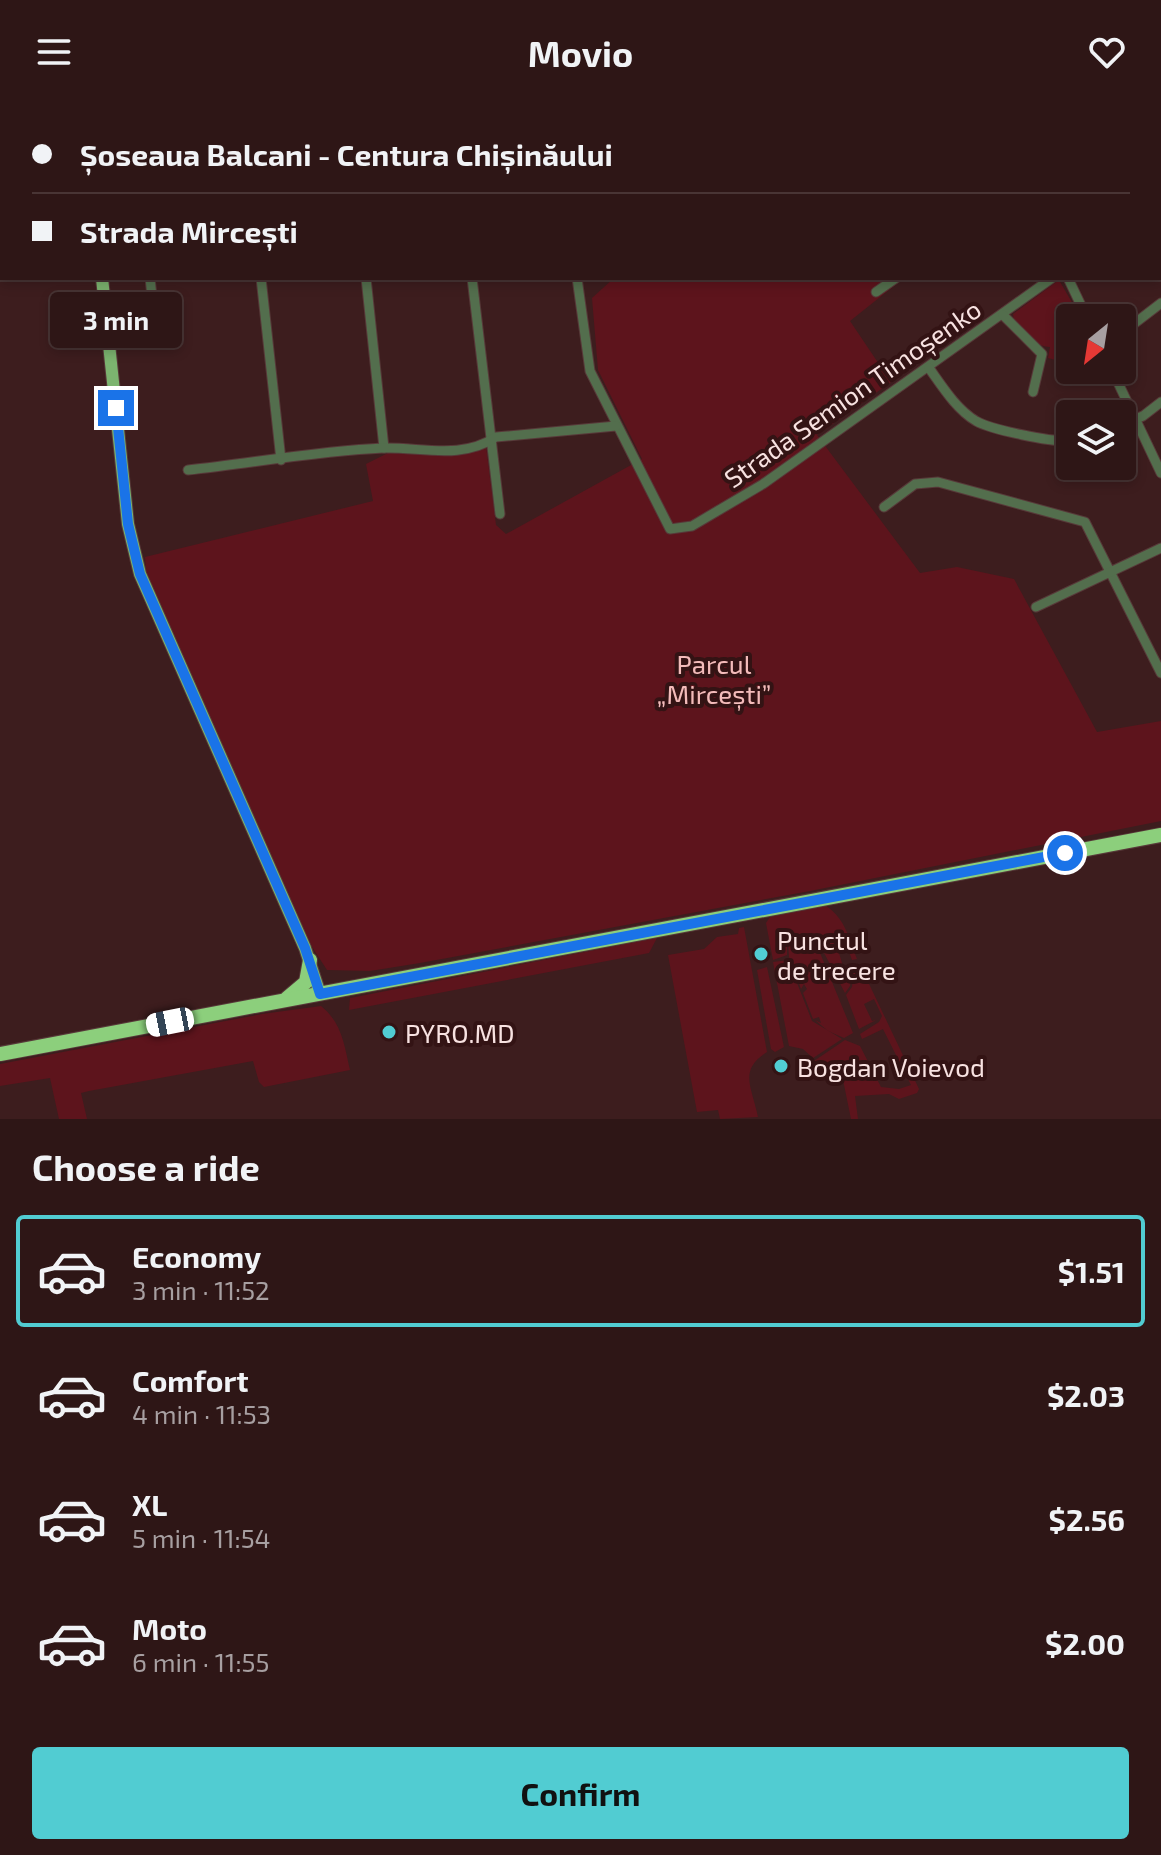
<!DOCTYPE html>
<html lang="en">
<head>
<meta charset="utf-8">
<style>
  :root { --surface:#2e1616; --page:#361f1f; --text:#f1f3f6; --muted:#a79fa1; --line:#493535; --accent:#51ccd2 }
  body { margin:0; font-family:"Exo 2",sans-serif; background:var(--page); color:var(--text); height:100vh; display:flex; flex-direction:column; font-size:30px; white-space:nowrap }
  * { box-sizing:border-box; margin:0 }
  p { font-size:26px; color:var(--muted) }
  .icon { flex:none; width:44px; height:44px; fill:none; stroke:currentColor; stroke-width:2; stroke-linecap:round; stroke-linejoin:round }
  .map { position:relative; height:1015px; overflow:hidden }
  .drawer { display:flex; flex-direction:column; background:var(--surface); flex:1 }
  .drawer>* { flex:none }
  .hud { position:absolute; left:0px; top:0px; width:1162px; height:176px; box-shadow:0 4px 12px #0003,0 0 0 2px var(--line); display:grid; align-content:center; height:176px; padding:0 32px; background:var(--surface) }
  .needle { width:52px; rotate:210deg }
  .buttons { position:absolute; left:1056px; top:200px; display:grid; gap:16px }
  .buttons a { display:grid; place-items:center; width:80px; height:80px; border-radius:8px; background:var(--surface); box-shadow:0 4px 12px #0003,0 0 0 2px var(--line); font-size:40px }
  .end { position:absolute; width:36px; height:36px; margin:-18px; border:10px solid #1a73e8; background:#fff; box-shadow:0 0 0 4px #fff }
  .from { border-radius:50% }
  .bubble { position:absolute; height:56px; border-radius:8px; background:var(--surface); box-shadow:0 4px 12px #0003,0 0 0 2px var(--line); font-size:26px; font-weight:700; line-height:56px; text-align:center }
  .car { position:absolute; width:24px; height:48px; margin:-24px -12px; border-radius:10px; box-shadow:0 0 6px 2px #0007; background:linear-gradient(#fff 24%,#345 0 40%,#fff 0 76%,#345 0 86%,#fff 0) }
  .hud b { display:flex; align-items:center; gap:28px; height:76px; font-size:30px }
  .hud b+b { border-top:2px solid var(--line) }
  .hud i { width:20px; height:20px; background:var(--text) }
  ul { padding:0; list-style:none }
  li { display:flex; align-items:center; gap:24px; height:112px; margin:0 16px 12px; padding:0 16px; border:4px solid transparent; border-radius:8px }
  li div { flex:1 }
  li b { display:block; font-size:30px }
  li em { font-style:normal; font-weight:700 }
  li.active { border-color:var(--accent) }
  li>.icon { width:72px; height:72px; stroke-width:1.5 }
  h2 { padding:0 32px; font-size:36px; line-height:96px }
  .primary-button { display:flex; gap:16px; margin-top:auto; padding:16px 32px }
  .primary-button a { flex:1; height:92px; border-radius:8px; background:var(--accent); color:#111; font-size:32px; font-weight:700; line-height:92px; text-align:center }
  header { display:flex; justify-content:space-between; align-items:center; height:104px; padding:0 32px; background:var(--surface); font-size:36px; font-weight:700 }
  .map>svg:first-child { display:block }
  .green { fill:#5d141c }
  .lines { fill:none; stroke-linecap:round; stroke-linejoin:round }
  .minor-casing { stroke:#573939; stroke-width:11 }
  .major-casing { stroke:#573939; stroke-width:14 }
  .highway-casing { stroke:#573939; stroke-width:16 }
  .minor { stroke:#536e4d; stroke-width:9 }
  .major { stroke:#7cb46f; stroke-width:12 }
  .highway { stroke:#8ccf7c; stroke-width:14 }
  .route { stroke:#1a73e8; stroke-width:10 }
  .poi-dot { fill:#51ccd2; stroke:#331314; stroke-width:3 }
  .labels { text-anchor:middle; dominant-baseline:central; stroke-width:8; stroke-linejoin:round; paint-order:stroke }
  .street-label { font-size:26px; fill:#f8e2e1; stroke:#331314 }
  .park-label { font-size:26px; fill:#f3bbba; stroke:#331314 }
  .poi-label { font-size:26px; fill:#f8e2e1; stroke:#331314; text-anchor:start }
</style>
</head>
<body>
<header><svg class="icon" aria-label="menu" viewBox="0 0 24 24"><path d="M4 6h16M4 12h16M4 18h16"/></svg>Movio<svg class="icon" aria-label="heart" viewBox="0 0 24 24"><path d="M12 20l-8-8c-3-5 5-10 8-4 3-6 11-1 8 4z"/></svg></header>
<div class="map">
<svg width="1161" height="1015" viewBox="0 0 1161 1015">
  <rect width="100%" height="100%" fill="#3d1d1e"/>
  <g class="green">
    <polygon points="646,0 1070,0 647,2"/>
    <polygon points="614,174 904,174 850,217 891,278 817,331 920,469 957,463 1014,475 1097,628 1161,617 1161,717 810,787 420,859 370,867 327,866 305,832 147,479 145,453 373,397 366,360 388,349 428,350 486,342 496,421 506,430 642,355 598,266 592,194"/>
    <path d="M1059 176 1081 214H1070V260L1048 254 1050 243C1035 243 1015 227 1013 210Z"/>
    <path d="M826 802C845 814 850 836 857 855L852 856 846 839 837 842 844 866H852L850 882 845 889 821 843 803 831 787 836V851L773 856 766 819 770 813Z"/>
    <path d="M744 823 767 948C738 966 752 983 758 1013L720 1015 718 1006 697 1008 668 851 704 845 717 833 738 830 739 824Z"/>
    <polygon points="657,834 649,849 349,906 350,894"/>
    <polygon points="803,834 818,844 853,929 844,934 828,927 815,916 821,919 819,913 813,915 803,889 807,885 804,880 801,885 789,853 788,838"/>
    <polygon points="788,856 812,917 842,935 813,954 803,945 789,942 773,858"/>
    <polygon points="767,863 784,943 775,948 771,945 757,866"/>
    <polygon points="861,863 919,985 917,989 899,995 889,990 855,992 858,1015 851,1015 842,971 832,973 830,961 826,960 830,973 818,976 814,957 845,936 860,942 881,983 899,985 911,981 883,925 862,935 860,930 879,918 882,912 874,895 864,900 872,917 876,916 859,925 846,891 852,883 854,865"/>
    <path d="M321 902C342 919 344 940 350 966L264 983 259 978 253 957 89 987 81 989 87 1015H59L50 974 0 982V960L262 910Z"/>
  </g>
  <g class="lines">
    <g class="minor-casing">
      <g id="minor">
        <polyline points="132,0 133,2"/>
        <polyline points="242,0 242,2"/>
        <polyline points="347,0 347,2"/>
        <polyline points="452,0 452,2"/>
        <polyline points="558,0 559,2"/>
        <polyline points="1114,0 1115,2"/>
        <polyline points="1160,62 1161,63"/>
        <polyline points="1160,90 1161,90"/>
        <polyline points="150,174 157,238"/>
        <polyline points="261,174 281,356"/>
        <polyline points="366,174 384,344"/>
        <polyline points="472,174 500,410"/>
        <polyline points="577,174 590,267 670,425 692,422 763,380 1052,174"/>
        <polyline points="1068,174 1087,214"/>
        <polyline points="876,188 896,174"/>
        <polyline points="1003,211 1042,250 1033,288"/>
        <polyline points="1122,229 1161,199"/>
        <path d="M929 264C942 282 956 305 976 317 992 326 1051 338 1070 337"/>
        <polyline points="1112,266 1161,369"/>
        <polyline points="1122,320 1143,312 1161,298"/>
        <path d="M188 366C252 359 318 347 383 344 422 343 461 356 496 333L616 322"/>
        <polyline points="884,403 915,380 938,378 1085,418 1161,569"/>
        <polyline points="1036,503 1161,444"/>
      </g>
    </g>
    <g class="major-casing">
      <g id="major">
        <polyline points="85,0 85,2"/>
        <polyline points="102,174 128,420 140,470 305,844 320,890"/>
      </g>
    </g>
    <g class="highway-casing">
      <g id="highway">
        <polyline points="287,894 306,878 310,856"/>
        <polyline points="0,950 1161,731"/>
      </g>
    </g>
    <use href="#minor" class="minor"/>
    <use href="#major" class="major"/>
    <use href="#highway" class="highway"/>
  </g>
  <g class="lines">
    <polyline class="route" points="116,304 128,420 140,470 305,844 320,890 1065,749"/>
  </g>
  <g class="poi-dot">
    <circle cx="761" cy="850" r="8"/>
    <circle cx="389" cy="928" r="8"/>
    <circle cx="781" cy="962" r="8"/>
  </g>
  <g class="labels">
    <g class="street-label">
      <text transform="translate(852 289) rotate(-35)">Strada Semion Timoșenko</text>
    </g>
    <g class="park-label">
      <text x="714" y="559">Parcul<tspan x="714" dy="30">„Mircești”</tspan></text>
    </g>
    <g class="poi-label">
      <text x="777" y="835">Punctul<tspan x="777" dy="30">de trecere</tspan></text>
      <text x="405" y="928">PYRO.MD</text>
      <text x="797" y="962">Bogdan Voievod</text>
    </g>
  </g>
</svg>
<div class="buttons">
<a><svg class="needle" viewBox="-14 -14 28 28"><path d="M0-13l5 13h-10z" fill="#e53935"/><path d="M0 13l5-13h-10z" fill="#a79fa1"/></svg></a>
<a><svg class="icon" aria-label="layers" viewBox="0 0 24 24"><path d="M12 4l9 5-9 5-9-5zM3 14l9 5 9-5"/></svg></a>
</div>
<i class="end from" style="left:1065px;top:749px"></i>
<i class="end" style="left:116px;top:304px"></i>
<div class="bubble" style="left:50px;top:188px;width:132px">3 min</div>
<i class="car" style="left:170px;top:918px;rotate:259deg"></i>
<div class="hud">
<b><i class="from"></i>Șoseaua Balcani - Centura Chișinăului</b>
<b><i></i>Strada Mircești</b>
</div>
</div>
<section class="drawer">
<h2>Choose a ride</h2>
<ul>
<li class="active"><svg class="icon" aria-label="car" viewBox="0 0 24 24"><path d="M5 17H2v-5l4-1 3-4h7l3 4 3 1v5h-3M9 17h6M6 11h13"/><circle cx="7" cy="17" r="2"/><circle cx="17" cy="17" r="2"/></svg><div><b>Economy</b><p>3 min · 11:52</p></div><em>$1.51</em></li>
<li><svg class="icon" aria-label="car" viewBox="0 0 24 24"><path d="M5 17H2v-5l4-1 3-4h7l3 4 3 1v5h-3M9 17h6M6 11h13"/><circle cx="7" cy="17" r="2"/><circle cx="17" cy="17" r="2"/></svg><div><b>Comfort</b><p>4 min · 11:53</p></div><em>$2.03</em></li>
<li><svg class="icon" aria-label="car" viewBox="0 0 24 24"><path d="M5 17H2v-5l4-1 3-4h7l3 4 3 1v5h-3M9 17h6M6 11h13"/><circle cx="7" cy="17" r="2"/><circle cx="17" cy="17" r="2"/></svg><div><b>XL</b><p>5 min · 11:54</p></div><em>$2.56</em></li>
<li><svg class="icon" aria-label="car" viewBox="0 0 24 24"><path d="M5 17H2v-5l4-1 3-4h7l3 4 3 1v5h-3M9 17h6M6 11h13"/><circle cx="7" cy="17" r="2"/><circle cx="17" cy="17" r="2"/></svg><div><b>Moto</b><p>6 min · 11:55</p></div><em>$2.00</em></li>
</ul>
<div class="primary-button"><a>Confirm</a></div>
</section>
</body>
</html>
